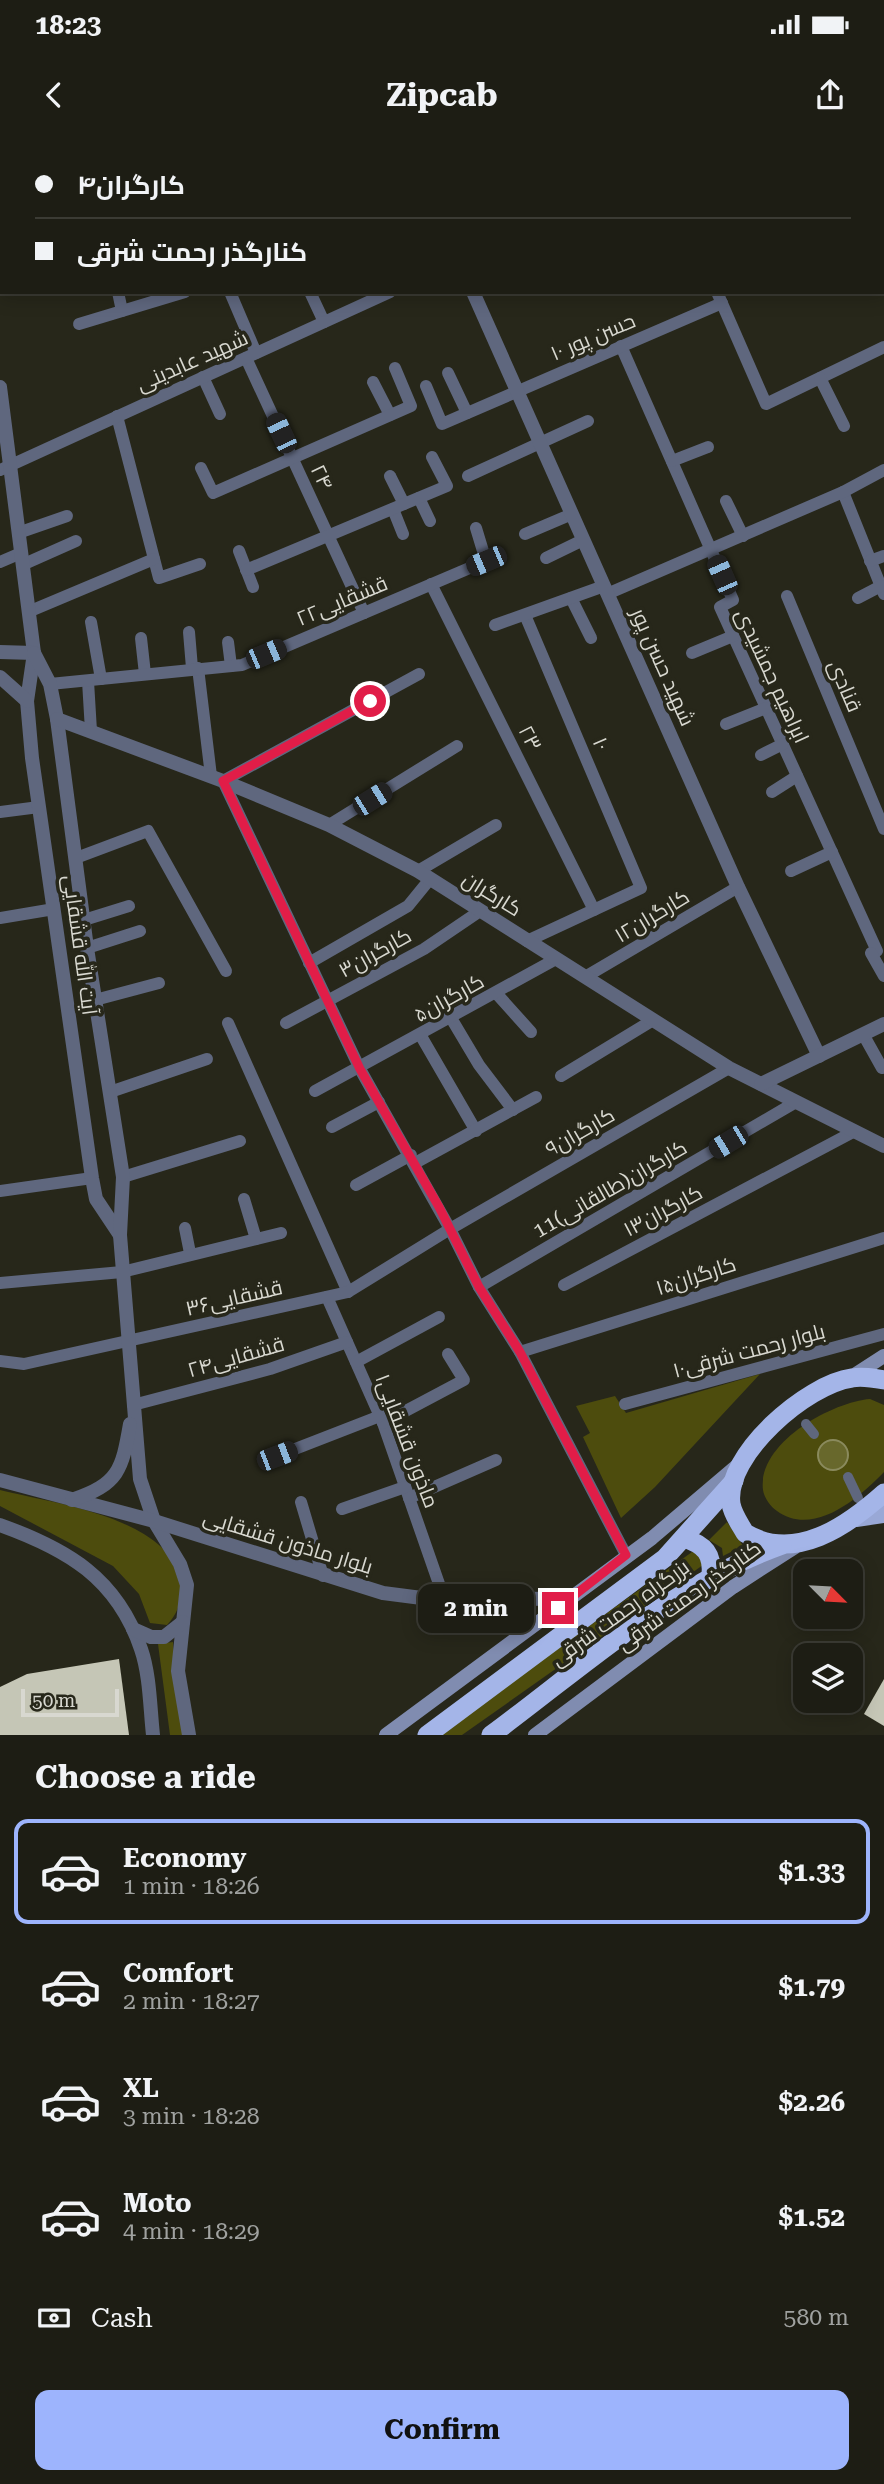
<!DOCTYPE html>
<html lang="en">
<head>
<meta charset="utf-8">
<style>
  :root { --surface:#1d1d14; --page:#2a2a22; --text:#f1f3f6; --muted:#a0a2a0; --line:#3b3b34; --accent:#9db4fd }
  body { margin:0; font-family:"Roboto Serif",Cairo,serif; background:var(--page); color:var(--text); height:100vh; display:flex; flex-direction:column; font-size:26px; white-space:nowrap }
  * { box-sizing:border-box; margin:0 }
  p { font-size:23px; color:var(--muted) }
  .icon { flex:none; width:38px; height:38px; fill:none; stroke:currentColor; stroke-width:2; stroke-linecap:round; stroke-linejoin:round }
  .map { position:relative; height:1595px; overflow:hidden }
  .sheet { display:flex; flex-direction:column; background:var(--surface); flex:1 }
  .sheet>* { flex:none }
  .hud { position:absolute; left:0px; top:0px; width:886px; height:154px; box-shadow:0 4px 18px #0003,0 0 0 2px var(--line); display:grid; align-content:center; height:154px; padding:0 35px; background:var(--surface) }
  .needle { width:46px; rotate:114deg }
  .fabs { position:absolute; left:793px; top:1419px; display:grid; gap:14px }
  .fabs a { display:grid; place-items:center; width:70px; height:70px; border-radius:14px; background:var(--surface); box-shadow:0 4px 18px #0003,0 0 0 2px var(--line); font-size:35px }
  .scale { position:absolute; left:21px; bottom:18px; width:98px; box-sizing:border-box; padding-left:7px; border:4px solid #d8d8d0; border-top:0; font-size:19px; line-height:24px; white-space:nowrap; color:#d8d8d0; -webkit-text-stroke:5px #27271a; paint-order:stroke }
  .end { position:absolute; width:32px; height:32px; margin:-16px; border:9px solid #e11d48; background:#fff; box-shadow:0 0 0 4px #fff }
  .from { border-radius:50% }
  .bubble { position:absolute; height:49px; border-radius:14px; background:var(--surface); box-shadow:0 4px 18px #0003,0 0 0 2px var(--line); font-size:23px; font-weight:700; line-height:49px; text-align:center }
  .car { position:absolute; width:21px; height:42px; margin:-21px -10px; border-radius:9px; box-shadow:0 0 5px 2px #0007; background:linear-gradient(#222 24%,#8ab4d8 0 40%,#222 0 76%,#8ab4d8 0 86%,#222 0) }
  .hud b { display:flex; align-items:center; gap:24px; height:66px; font-size:26px }
  .hud b+b { border-top:2px solid var(--line) }
  .hud i { width:18px; height:18px; background:var(--text) }
  ul { padding:0; list-style:none }
  li { display:flex; align-items:center; gap:21px; height:105px; margin:0 14px 10px; padding:0 21px; border:4px solid transparent; border-radius:14px }
  li div { flex:1 }
  li b { display:block; font-size:26px }
  li em { font-style:normal; font-weight:700 }
  li.active { border-color:var(--accent) }
  li>.icon { width:63px; height:63px; stroke-width:1.5 }
  h2 { padding:0 35px; font-size:32px; line-height:84px }
  .pay { display:flex; align-items:center; gap:18px; height:77px; padding:0 35px; font-size:26px }
  .pay p { margin-inline-start:auto }
  .action { display:flex; gap:14px; margin-top:auto; padding:14px 35px }
  .action a { flex:1; height:80px; border-radius:14px; background:var(--accent); color:#111; font-size:28px; font-weight:700; line-height:80px; text-align:center }
  .status { display:flex; justify-content:space-between; align-items:center; height:49px; padding:0 35px; background:var(--surface); direction:ltr }
  .status svg { height:19px; fill:currentColor }
  header { display:flex; justify-content:space-between; align-items:center; height:91px; padding:0 35px; background:var(--surface); font-size:32px; font-weight:700 }
  .map>svg:first-child { display:block }
  .green { fill:#4d4c0d }
  .water { fill:#68682c; stroke:#8a8a5d; stroke-width:2 }
  .building { fill:#c5c6b6 }
  .lines { fill:none; stroke-linecap:round; stroke-linejoin:round }
  .pedestrian { stroke:#5f677e; stroke-width:10 }
  .minor { stroke:#5f677e; stroke-width:12 }
  .tertiary { stroke:#5f677e; stroke-width:14 }
  .secondary { stroke:#808cb0; stroke-width:14 }
  .primary { stroke:#99a8d6; stroke-width:18 }
  .trunk { stroke:#a4b5e8; stroke-width:19 }
  .route { stroke:#e11d48; stroke-width:9 }
  .labels { text-anchor:middle; dominant-baseline:central; stroke-width:7; stroke-linejoin:round; paint-order:stroke }
  .street-label { font-size:21px; fill:#d8d8d0; stroke:#27271a }
</style>
</head>
<body>
<div class="status"><b>18:23</b><svg viewBox="0 0 49 12"><path d="M0 12V9h3v3zM5 12V6h3v6zM10 12V3h3v9zM15 12V0h3v12zM26 1h20v11H26zM47 4h2v5h-2z"/></svg></div>
<header><svg class="icon" aria-label="back" viewBox="0 0 24 24"><path d="M15 5l-7 7 7 7"/></svg>Zipcab<svg class="icon" aria-label="share" viewBox="0 0 24 24"><path d="M12 15V3M7 8l5-5 5 5M5 13v7h14v-7"/></svg></header>
<div class="map">
<svg width="884" height="1595" viewBox="0 0 884 1595">
  <rect width="100%" height="100%" fill="#27271a"/>
  <g class="green">
    <polygon points="760,1234 655,1347 621,1378 583,1297 590,1293 576,1266 615,1256 626,1273"/>
    <path d="M870 1259 884 1265V1332C860 1357 814 1398 777 1371 771 1367 764 1358 763 1350 757 1303 832 1262 870 1259Z"/>
    <path d="M0 1350C51 1363 169 1377 180 1440 183 1457 179 1473 167 1485L150 1483 139 1454 113 1426 0 1366Z"/>
    <polygon points="727,1382 743,1406 723,1416 722,1408 709,1400"/>
    <polygon points="692,1412 699,1413 703,1425 462,1595 438,1595"/>
    <polygon points="173,1502 175,1551 183,1595 170,1595 158,1504"/>
  </g>
  <circle class="water" cx="833" cy="1315" r="15"/>
  <g class="building">
    <polygon points="119,1519 129,1595 0,1595 0,1547 27,1534"/>
    <polygon points="884,1539 884,1586 864,1574"/>
  </g>
  <g class="lines">
    <g class="pedestrian">
      <polyline points="806,1284 814,1294"/>
      <polyline points="848,1337 858,1358"/>
    </g>
    <g class="minor">
      <polyline points="169,0 169,2"/>
      <polyline points="260,0 260,2"/>
      <polyline points="528,0 529,2"/>
      <polyline points="649,0 650,2"/>
      <polyline points="776,0 776,2"/>
      <polyline points="828,0 829,2"/>
      <polyline points="716,2 720,0"/>
      <polyline points="0,11 2,11"/>
      <polyline points="0,119 2,119"/>
      <polyline points="118,152 122,171"/>
      <polyline points="230,152 256,213"/>
      <polyline points="310,152 324,182"/>
      <polyline points="717,152 766,264 884,207"/>
      <polyline points="79,184 185,152"/>
      <polyline points="621,206 733,460 720,467 877,811"/>
      <polyline points="246,218 364,473"/>
      <polyline points="448,233 467,273"/>
      <polyline points="203,237 220,274"/>
      <polyline points="820,238 844,286"/>
      <polyline points="373,242 390,275"/>
      <polyline points="426,246 442,284 722,163"/>
      <polyline points="117,276 159,438 200,424"/>
      <polyline points="672,321 708,307"/>
      <polyline points="201,328 213,353 411,266 395,228"/>
      <polyline points="0,330 390,152"/>
      <polyline points="390,336 404,364"/>
      <polyline points="468,336 588,281"/>
      <polyline points="843,352 884,454"/>
      <polyline points="419,358 430,381"/>
      <polyline points="726,361 743,396"/>
      <polyline points="393,369 403,394"/>
      <polyline points="18,393 67,376"/>
      <polyline points="525,394 572,374"/>
      <polyline points="239,411 253,447"/>
      <polyline points="546,418 583,400"/>
      <polyline points="870,421 884,416"/>
      <polyline points="0,422 21,413"/>
      <polyline points="22,425 76,401"/>
      <polyline points="246,430 447,346 432,317"/>
      <polyline points="431,444 594,770"/>
      <polyline points="607,454 843,352 884,330"/>
      <polyline points="787,456 884,689"/>
      <polyline points="571,458 591,498"/>
      <polyline points="858,458 881,446"/>
      <polyline points="28,472 154,419"/>
      <polyline points="525,475 641,748 527,801"/>
      <polyline points="91,482 101,539"/>
      <polyline points="495,485 604,446"/>
      <polyline points="189,492 192,528"/>
      <polyline points="141,498 145,534"/>
      <polyline points="228,502 231,526"/>
      <polyline points="692,513 733,496"/>
      <polyline points="198,528 211,636"/>
      <polyline points="419,534 223,641 360,929 450,1089 479,1147 520,1212 626,1415"/>
      <polyline points="88,541 91,591"/>
      <polyline points="50,544 242,525 486,421 476,388"/>
      <polyline points="726,584 766,568"/>
      <polyline points="761,615 783,604"/>
      <polyline points="772,652 797,636"/>
      <polyline points="0,672 39,667"/>
      <polyline points="329,685 457,606"/>
      <polyline points="76,718 148,691 226,831"/>
      <polyline points="418,731 496,685"/>
      <polyline points="791,731 832,712"/>
      <polyline points="0,778 54,769"/>
      <polyline points="84,780 129,766"/>
      <polyline points="87,808 140,791"/>
      <polyline points="871,813 884,836"/>
      <polyline points="309,823 408,766 430,739"/>
      <polyline points="585,837 738,747"/>
      <polyline points="496,853 531,892"/>
      <polyline points="95,860 159,843"/>
      <polyline points="451,878 479,925 513,970"/>
      <polyline points="228,883 348,1152"/>
      <polyline points="286,883 424,809 480,771"/>
      <polyline points="863,894 882,928"/>
      <polyline points="421,896 476,991"/>
      <polyline points="561,936 653,880"/>
      <polyline points="315,951 556,819"/>
      <polyline points="110,952 207,919"/>
      <polyline points="332,987 379,962"/>
      <polyline points="415,1023 536,957"/>
      <polyline points="123,1037 240,1001"/>
      <polyline points="356,1045 411,1015"/>
      <polyline points="0,1051 92,1038"/>
      <polyline points="244,1059 256,1099"/>
      <polyline points="185,1088 190,1113"/>
      <polyline points="0,1143 122,1132 281,1093"/>
      <polyline points="564,1145 855,991"/>
      <polyline points="479,1147 796,962"/>
      <polyline points="327,1157 383,1283 445,1461"/>
      <polyline points="520,1212 884,1098"/>
      <polyline points="0,1221 24,1224 348,1152 450,1089 729,928"/>
      <polyline points="356,1222 439,1177"/>
      <polyline points="625,1264 884,1194"/>
      <polyline points="133,1265 270,1229 347,1202"/>
      <polyline points="383,1283 464,1240 448,1214"/>
      <polyline points="277,1316 380,1276"/>
      <polyline points="409,1358 496,1320"/>
      <polyline points="301,1362 323,1436"/>
      <polyline points="342,1369 405,1347"/>
    </g>
    <g class="tertiary">
      <polyline points="405,0 406,2"/>
      <polyline points="473,152 738,747 819,916"/>
      <polyline points="0,247 34,513 27,561 32,618 92,1038 96,1059 120,1095"/>
      <polyline points="0,512 34,513"/>
      <polyline points="34,513 50,544 57,579 87,808 123,1037 120,1095 140,1339 154,1381 180,1424 187,1445 178,1531 189,1595"/>
      <polyline points="0,537 27,561"/>
      <polyline points="57,579 223,641 329,685 418,731 729,928 884,1006"/>
      <polyline points="761,944 884,884"/>
      <polyline points="0,1340 154,1381 383,1453 445,1461 571,1458"/>
      <path d="M72 1360C119 1344 122 1330 130 1284"/>
      <path d="M0 1385C67 1409 117 1438 141 1509 150 1535 150 1568 153 1595"/>
      <polyline points="133,1489 151,1497 164,1497 183,1482"/>
    </g>
    <g class="secondary">
      <polyline points="850,1238 884,1216"/>
      <polyline points="386,1595 652,1398 739,1324"/>
      <polyline points="535,1595 733,1447 795,1407"/>
    </g>
    <polyline class="primary" points="856,1378 884,1374"/>
    <g class="trunk">
      <path d="M884 1240C873 1238 862 1236 852 1238 807 1244 724 1315 731 1364 733 1375 740 1384 745 1393 795 1423 847 1386 884 1353"/>
      <path d="M684 1398C705 1405 713 1414 711 1436"/>
      <polyline points="427,1595 665,1418 734,1341"/>
      <path d="M491 1595C583 1527 673 1444 782 1405"/>
    </g>
  </g>
  <g class="lines">
    <polyline class="route" points="370,561 223,641 360,929 439,1067 479,1147 520,1212 626,1415 558,1468"/>
  </g>
  <g class="labels">
    <g class="street-label">
      <text transform="translate(593 197) rotate(-23)">۱۰ حسن پور</text>
      <text transform="translate(192 221) rotate(-24)">شهید عابدینی</text>
      <text transform="translate(322 337) rotate(65)">۲۴</text>
      <text transform="translate(342 461) rotate(-23)">۲۲قشقایی</text>
      <text transform="translate(663 527) rotate(66)">شهید حسن پور</text>
      <text transform="translate(772 536) rotate(65)">ابراهیم جمشیدی</text>
      <text transform="translate(845 546) rotate(67)">قنادی</text>
      <text transform="translate(530 598) rotate(63)">۲۳</text>
      <text transform="translate(601 604) rotate(67)">۱۰</text>
      <text transform="translate(492 754) rotate(32)">کارگران</text>
      <text transform="translate(652 776) rotate(-31)">۱۲کارگران</text>
      <text transform="translate(80 805) rotate(82)">آیت الله قشقایی</text>
      <text transform="translate(375 813) rotate(-29)">کارگران۳</text>
      <text transform="translate(449 858) rotate(-29)">کارگران۵</text>
      <text transform="translate(580 992) rotate(-30)">کارگران۹</text>
      <text transform="translate(610 1049) rotate(-30)">11کارگران(طالقانی)</text>
      <text transform="translate(663 1071) rotate(-28)">کارگران۱۳</text>
      <text transform="translate(696 1136) rotate(-18)">۱۵کارگران</text>
      <text transform="translate(234 1158) rotate(-13)">قشقایی۳۶</text>
      <text transform="translate(749 1211) rotate(-15)">۱۰بلوار رحمت شرقی</text>
      <text transform="translate(236 1217) rotate(-16)">قشقایی۲۴</text>
      <text transform="translate(407 1301) rotate(69)">ماذون قشقایی۱</text>
      <text transform="translate(288 1402) rotate(17)">بلوار ماذون قشقایی</text>
      <text transform="translate(689 1456) rotate(-36)">کنارگذر رحمت شرقی</text>
      <text transform="translate(620 1473) rotate(-36)">بزرگراه رحمت شرقی</text>
    </g>
  </g>
</svg>
<div class="fabs">
<a><svg class="needle" viewBox="-14 -14 28 28"><path d="M0-13l5 13h-10z" fill="#e53935"/><path d="M0 13l5-13h-10z" fill="#a0a2a0"/></svg></a>
<a><svg class="icon" aria-label="layers" viewBox="0 0 24 24"><path d="M12 4l9 5-9 5-9-5zM3 14l9 5 9-5"/></svg></a>
</div>
<div class="scale">50 m</div>
<i class="end from" style="left:370px;top:561px"></i>
<i class="end" style="left:558px;top:1468px"></i>
<div class="bubble" style="left:418px;top:1444px;width:116px">2 min</div>
<i class="car" style="left:281px;top:293px;rotate:335deg"></i>
<i class="car" style="left:486px;top:421px;rotate:247deg"></i>
<i class="car" style="left:722px;top:435px;rotate:336deg"></i>
<i class="car" style="left:266px;top:514px;rotate:67deg"></i>
<i class="car" style="left:372px;top:659px;rotate:58deg"></i>
<i class="car" style="left:728px;top:1002px;rotate:239deg"></i>
<i class="car" style="left:277px;top:1316px;rotate:69deg"></i>
<div class="hud">
<b><i class="from"></i>کارگران۴</b>
<b><i></i>کنارگذر رحمت شرقی</b>
</div>
</div>
<section class="sheet">
<h2>Choose a ride</h2>
<ul>
<li class="active"><svg class="icon" aria-label="car" viewBox="0 0 24 24"><path d="M5 17H2v-5l4-1 3-4h7l3 4 3 1v5h-3M9 17h6M6 11h13"/><circle cx="7" cy="17" r="2"/><circle cx="17" cy="17" r="2"/></svg><div><b>Economy</b><p>1 min · 18:26</p></div><em>$1.33</em></li>
<li><svg class="icon" aria-label="car" viewBox="0 0 24 24"><path d="M5 17H2v-5l4-1 3-4h7l3 4 3 1v5h-3M9 17h6M6 11h13"/><circle cx="7" cy="17" r="2"/><circle cx="17" cy="17" r="2"/></svg><div><b>Comfort</b><p>2 min · 18:27</p></div><em>$1.79</em></li>
<li><svg class="icon" aria-label="car" viewBox="0 0 24 24"><path d="M5 17H2v-5l4-1 3-4h7l3 4 3 1v5h-3M9 17h6M6 11h13"/><circle cx="7" cy="17" r="2"/><circle cx="17" cy="17" r="2"/></svg><div><b>XL</b><p>3 min · 18:28</p></div><em>$2.26</em></li>
<li><svg class="icon" aria-label="car" viewBox="0 0 24 24"><path d="M5 17H2v-5l4-1 3-4h7l3 4 3 1v5h-3M9 17h6M6 11h13"/><circle cx="7" cy="17" r="2"/><circle cx="17" cy="17" r="2"/></svg><div><b>Moto</b><p>4 min · 18:29</p></div><em>$1.52</em></li>
</ul>
<div class="pay"><svg class="icon" aria-label="cash" viewBox="0 0 24 24"><path d="M3 7h18v10H3z"/><circle cx="12" cy="12" r="2"/></svg>Cash<p>580 m</p></div>
<div class="action"><a>Confirm</a></div>
</section>
</body>
</html>
